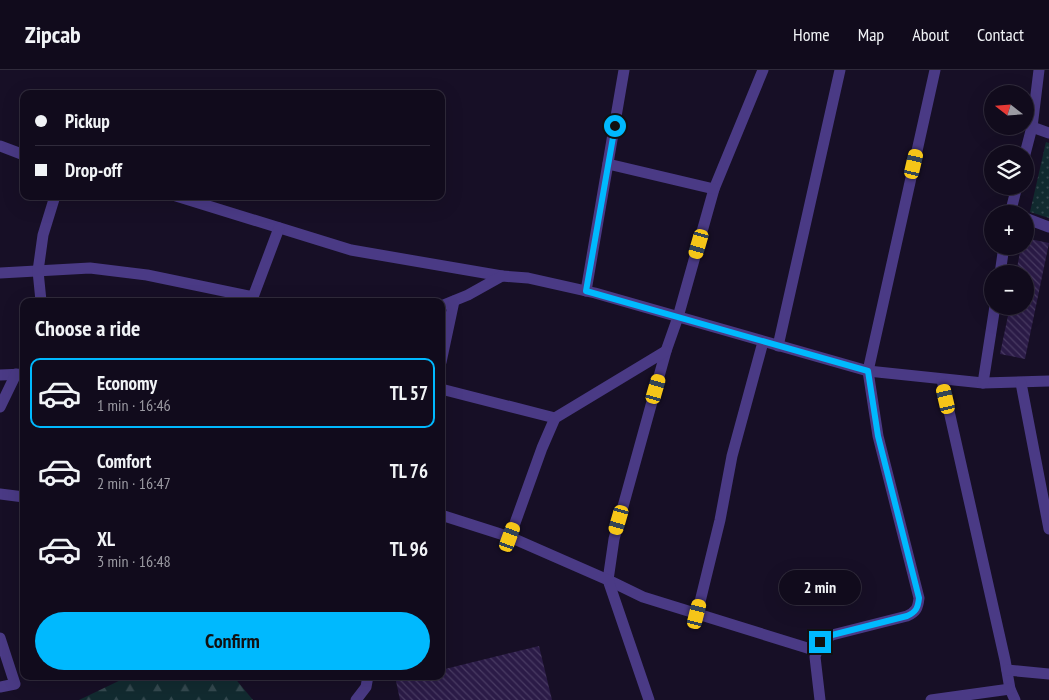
<!DOCTYPE html>
<html lang="en">
<head>
<meta charset="utf-8">
<style>
  :root { --surface:#110b1c; --page:#1e1929; --text:#f1f3f6; --muted:#9c9ba3; --line:#302b3b; --accent:#00b9fe }
  body { margin:0; font-family:"PT Sans Narrow",sans-serif; background:var(--page); color:var(--text); height:100vh; display:flex; flex-direction:column; font-size:19px; white-space:nowrap }
  * { box-sizing:border-box; margin:0 }
  p { font-size:16px; color:var(--muted) }
  .icon { flex:none; width:28px; height:28px; fill:none; stroke:currentColor; stroke-width:2; stroke-linecap:round; stroke-linejoin:round }
  .map { position:relative; flex:1; overflow:hidden }
  .details { position:absolute; left:20px; top:228px; width:425px; height:382px; display:flex; flex-direction:column; background:var(--surface); border-radius:10px; box-shadow:0 5px 20px #0002,0 0 0 1px var(--line) }
  .details>* { flex:none }
  .guide { position:absolute; left:20px; top:20px; width:425px; height:110px; border-radius:10px; box-shadow:0 5px 20px #0002,0 0 0 1px var(--line); display:grid; align-content:center; height:110px; padding:0 15px; background:var(--surface) }
  .needle { width:32px; rotate:287deg }
  .controls { position:absolute; left:984px; top:15px; display:grid; gap:10px }
  .controls a { display:grid; place-items:center; width:50px; height:50px; border-radius:50%; background:var(--surface); box-shadow:0 5px 20px #0002,0 0 0 1px var(--line); font-size:25px }
  .end { position:absolute; width:22px; height:22px; margin:-11px; border:6px solid #00b9fe; background:#111; box-shadow:0 0 0 2px #111 }
  .from { border-radius:50% }
  .bubble { position:absolute; height:35px; border-radius:18px; background:var(--surface); box-shadow:0 5px 20px #0002,0 0 0 1px var(--line); font-size:16px; font-weight:800; line-height:35px; text-align:center }
  .car { position:absolute; width:15px; height:30px; margin:-15px -8px; border-radius:6px; box-shadow:0 0 4px 1px #0007; background:linear-gradient(#f5c518 24%,#345 0 40%,#f5c518 0 76%,#345 0 86%,#f5c518 0) }
  .guide b { display:flex; align-items:center; gap:18px; height:48px; font-size:19px }
  .guide b+b { border-top:1px solid var(--line) }
  .guide i { width:12px; height:12px; background:var(--text) }
  ul { padding:0; list-style:none }
  li { display:flex; align-items:center; gap:15px; height:70px; margin:0 10px 8px; padding:0 5px; border:2px solid transparent; border-radius:10px }
  li div { flex:1 }
  li b { display:block; font-size:19px }
  li em { font-style:normal; font-weight:800 }
  li.active { border-color:var(--accent) }
  li>.icon { width:45px; height:45px; stroke-width:1.5 }
  h2 { padding:0 15px; font-size:22px; line-height:60px }
  .primary-button { display:flex; gap:10px; margin-top:auto; padding:10px 15px }
  .primary-button a { flex:1; height:58px; border-radius:30px; background:var(--accent); color:#111; font-size:20px; font-weight:800; line-height:58px; text-align:center }
  header { display:flex; align-items:center; gap:30px; box-sizing:border-box; height:70px; padding:0 25px; background:var(--surface); border-bottom:1px solid var(--line) }
  header strong { font-size:24px }
  nav { display:flex; gap:28px; margin-inline-start:auto; font-size:18px }
  .map>svg:first-child { display:block }
  .grass { fill:url(#grass-dots) }
  .forest { fill:url(#forest-firs) }
  .building { fill:url(#building-back-hatch) }
  .lines { fill:none; stroke-linecap:round; stroke-linejoin:round }
  .street { stroke:#4a3a85; stroke-width:11 }
  .route { stroke:#00b9fe; stroke-width:6 }
</style>
</head>
<body>
<header>
<strong>Zipcab</strong>
<nav><a>Home</a><a>Map</a><a>About</a><a>Contact</a></nav>
</header>
<div class="map">
<svg width="1049" height="630" viewBox="0 0 1049 630">
  <defs>
    <pattern id="grass-dots" width="8" height="8" patternUnits="userSpaceOnUse" patternTransform="scale(1.25)"><rect width="8" height="8" fill="#122b30"/><path d="M2 2h.1M6 6h.1" fill="none" stroke="#34494f" stroke-width="1.8" stroke-linecap="round"/></pattern>
    <pattern id="forest-firs" width="22" height="20" patternUnits="userSpaceOnUse" patternTransform="scale(1.25)"><rect width="22" height="20" fill="#122b30"/><path d="M5 1l3.5 6h-7zM16 11l3.5 6h-7z" fill="#34494f"/></pattern>
    <pattern id="building-back-hatch" width="6" height="6" patternUnits="userSpaceOnUse" patternTransform="scale(1.25)"><rect width="6" height="6" fill="#2b1b47"/><path d="M-1 5l2 2M0 0l6 6M5-1l2 2" fill="none" stroke="#493b63"/></pattern>
  </defs>
  <rect width="100%" height="100%" fill="#170f26"/>
  <polygon class="grass" points="1046,72 1049,73 1049,148 1030,142"/>
  <polygon class="forest" points="129,606 233,606 253,630 79,630"/>
  <g class="building">
    <polygon points="1025,168 1049,173 1025,289 1000,284 1010,236 1025,236 1025,204 1016,204 1021,176 1025,176"/>
    <polygon points="539,576 552,630 400,630 396,611 416,606 441,606 441,600"/>
  </g>
  <g class="lines">
    <g class="street">
      <polyline points="763,0 714,119 678,247 666,281 614,469 608,510 643,527 817,581"/>
      <polyline points="1032,57 1039,0"/>
      <polyline points="0,76 24,85"/>
      <polyline points="1025,84 1032,57 1049,63"/>
      <polyline points="608,94 714,119"/>
      <polyline points="176,126 351,180 502,206"/>
      <polyline points="1010,144 1017,116"/>
      <polyline points="1025,148 1049,157"/>
      <polyline points="0,203 90,198 147,205 253,227 279,158"/>
      <polyline points="1000,204 1004,176"/>
      <polyline points="586,221 624,0"/>
      <polyline points="41,231 38,201 43,165 55,126"/>
      <polyline points="441,236 468,225 502,206 528,208 595,223 868,301 983,313 1049,311"/>
      <polyline points="778,276 840,0"/>
      <polyline points="441,292 454,231"/>
      <polyline points="0,305 24,304"/>
      <polyline points="942,310 1005,590 1010,619 1015,630"/>
      <polyline points="983,313 995,236"/>
      <polyline points="1021,313 1049,459"/>
      <polyline points="441,319 555,348"/>
      <polyline points="0,337 16,304"/>
      <polyline points="0,424 24,427"/>
      <polyline points="441,445 510,467 608,510 649,630"/>
      <polyline points="510,467 542,378 555,348 666,281"/>
      <polyline points="697,544 720,450 732,386 763,272"/>
      <polyline points="0,568 15,614 0,617"/>
      <polyline points="1007,600 1049,604"/>
      <polyline points="356,630 366,617 368,606"/>
      <path d="M820 630 815 587 820 571 832 565 907 546C916 542 918 538 919 528L878 366 868 301 935 0"/>
      <polyline points="931,630 1010,619"/>
    </g>
  </g>
  <g class="lines">
    <path class="route" d="M615 56 586 221 868 301 878 366 919 528C918 538 916 542 907 546L832 565 820 572"/>
  </g>
</svg>
<div class="controls">
<a><svg class="needle" viewBox="-14 -14 28 28"><path d="M0-13l5 13h-10z" fill="#e53935"/><path d="M0 13l5-13h-10z" fill="#9c9ba3"/></svg></a>
<a><svg class="icon" aria-label="layers" viewBox="0 0 24 24"><path d="M12 4l9 5-9 5-9-5zM3 14l9 5 9-5"/></svg></a>
<a>+</a>
<a>−</a>
</div>
<i class="end from" style="left:615px;top:56px"></i>
<i class="end" style="left:820px;top:572px"></i>
<div class="bubble" style="left:779px;top:500px;width:82px">2 min</div>
<i class="car" style="left:914px;top:94px;rotate:13deg"></i>
<i class="car" style="left:699px;top:174px;rotate:196deg"></i>
<i class="car" style="left:656px;top:319px;rotate:16deg"></i>
<i class="car" style="left:946px;top:329px;rotate:347deg"></i>
<i class="car" style="left:619px;top:450px;rotate:196deg"></i>
<i class="car" style="left:510px;top:467px;rotate:20deg"></i>
<i class="car" style="left:697px;top:544px;rotate:14deg"></i>
<div class="guide">
<b><i class="from"></i>Pickup</b>
<b><i></i>Drop-off</b>
</div>
<section class="details">
<h2>Choose a ride</h2>
<ul>
<li class="active"><svg class="icon" aria-label="car" viewBox="0 0 24 24"><path d="M5 17H2v-5l4-1 3-4h7l3 4 3 1v5h-3M9 17h6M6 11h13"/><circle cx="7" cy="17" r="2"/><circle cx="17" cy="17" r="2"/></svg><div><b>Economy</b><p>1 min · 16:46</p></div><em>TL 57</em></li>
<li><svg class="icon" aria-label="car" viewBox="0 0 24 24"><path d="M5 17H2v-5l4-1 3-4h7l3 4 3 1v5h-3M9 17h6M6 11h13"/><circle cx="7" cy="17" r="2"/><circle cx="17" cy="17" r="2"/></svg><div><b>Comfort</b><p>2 min · 16:47</p></div><em>TL 76</em></li>
<li><svg class="icon" aria-label="car" viewBox="0 0 24 24"><path d="M5 17H2v-5l4-1 3-4h7l3 4 3 1v5h-3M9 17h6M6 11h13"/><circle cx="7" cy="17" r="2"/><circle cx="17" cy="17" r="2"/></svg><div><b>XL</b><p>3 min · 16:48</p></div><em>TL 96</em></li>
</ul>
<div class="primary-button"><a>Confirm</a></div>
</section>
</div>
</body>
</html>
